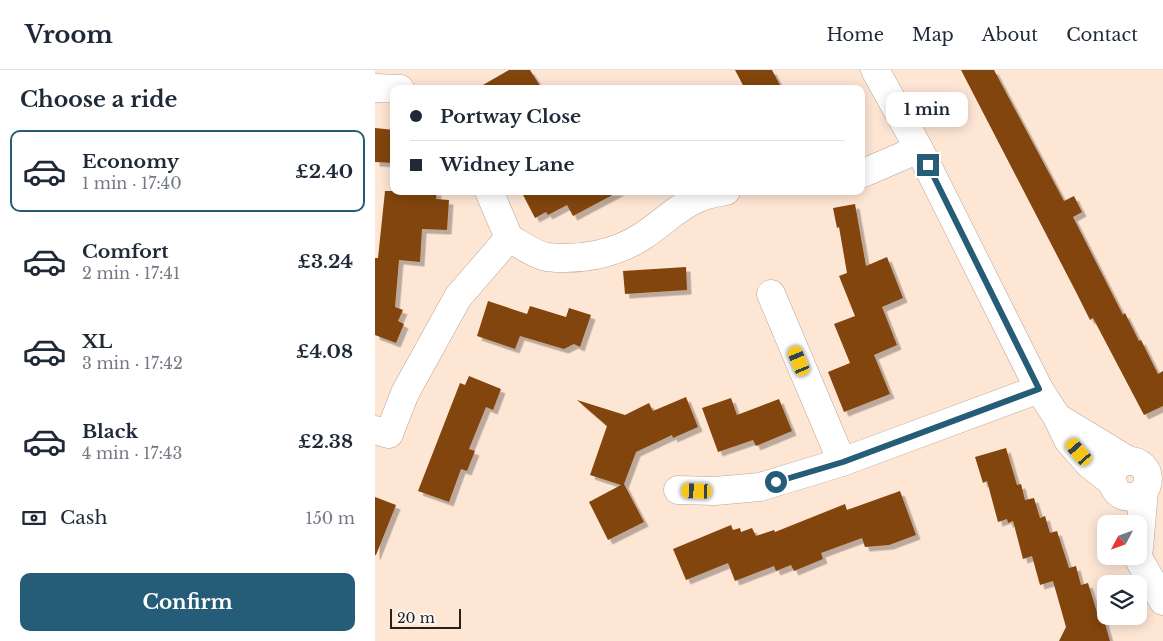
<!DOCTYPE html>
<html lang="en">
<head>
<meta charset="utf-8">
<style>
  :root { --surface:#fff; --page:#f6f6f7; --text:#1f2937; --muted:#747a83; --line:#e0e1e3; --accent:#255c77 }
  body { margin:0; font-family:"Libre Baskerville",serif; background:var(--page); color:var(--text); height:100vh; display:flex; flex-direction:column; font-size:19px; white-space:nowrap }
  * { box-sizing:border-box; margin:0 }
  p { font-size:16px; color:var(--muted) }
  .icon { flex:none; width:28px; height:28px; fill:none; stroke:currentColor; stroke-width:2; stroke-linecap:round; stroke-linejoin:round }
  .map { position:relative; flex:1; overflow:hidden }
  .drawer { display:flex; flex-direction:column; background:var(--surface); width:375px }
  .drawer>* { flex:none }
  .banner { position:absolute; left:15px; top:15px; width:475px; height:110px; border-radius:10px; box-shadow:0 2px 12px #0003; display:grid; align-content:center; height:110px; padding:0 20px; background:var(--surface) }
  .needle { width:32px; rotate:229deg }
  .tools { position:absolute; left:722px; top:445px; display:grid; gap:10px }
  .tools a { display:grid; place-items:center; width:50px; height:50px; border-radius:10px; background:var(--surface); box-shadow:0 2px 12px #0003; font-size:25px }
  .scale { position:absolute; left:15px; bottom:12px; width:71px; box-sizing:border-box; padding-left:5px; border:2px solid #29201a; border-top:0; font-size:14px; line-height:18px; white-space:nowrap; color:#29201a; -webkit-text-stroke:4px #fcf7f4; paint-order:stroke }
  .end { position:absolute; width:22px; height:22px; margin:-11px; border:6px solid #255c77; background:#fff; box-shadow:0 0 0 2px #fff }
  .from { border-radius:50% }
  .bubble { position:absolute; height:35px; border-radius:10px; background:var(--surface); box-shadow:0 2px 12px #0003; font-size:16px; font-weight:700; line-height:35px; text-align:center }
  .car { position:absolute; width:15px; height:30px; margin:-15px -8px; border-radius:6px; box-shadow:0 0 4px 1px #0007; background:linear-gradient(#f5c518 24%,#345 0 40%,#f5c518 0 76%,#345 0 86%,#f5c518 0) }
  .banner b { display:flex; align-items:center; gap:18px; height:48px; font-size:19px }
  .banner b+b { border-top:1px solid var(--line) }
  .banner i { width:12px; height:12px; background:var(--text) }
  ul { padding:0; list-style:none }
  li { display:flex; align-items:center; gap:15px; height:82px; margin:0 10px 8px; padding:0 10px; border:2px solid transparent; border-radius:10px }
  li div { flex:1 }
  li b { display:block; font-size:19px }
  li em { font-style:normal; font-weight:700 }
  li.selected { border-color:var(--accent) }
  li>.icon { width:45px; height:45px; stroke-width:1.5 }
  h2 { padding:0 20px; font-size:22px; line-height:60px }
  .pay { display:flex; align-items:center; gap:12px; height:55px; padding:0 20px; font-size:19px }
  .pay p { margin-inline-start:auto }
  .action { display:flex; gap:10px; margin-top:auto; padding:10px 20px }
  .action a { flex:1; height:58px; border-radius:10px; background:var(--accent); color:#fff; font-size:20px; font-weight:700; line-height:58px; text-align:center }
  header { display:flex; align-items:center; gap:30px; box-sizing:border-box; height:70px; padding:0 25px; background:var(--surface); border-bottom:1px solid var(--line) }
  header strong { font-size:24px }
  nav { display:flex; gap:28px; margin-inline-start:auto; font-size:18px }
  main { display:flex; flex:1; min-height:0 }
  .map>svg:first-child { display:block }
  .building { fill:#82440b; filter:url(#shadow) }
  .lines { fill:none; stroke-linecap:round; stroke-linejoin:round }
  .minor-casing { stroke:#bba494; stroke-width:29 }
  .minor { stroke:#fff; stroke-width:28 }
  .route { stroke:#255c77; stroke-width:6 }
</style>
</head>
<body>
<header>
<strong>Vroom</strong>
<nav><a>Home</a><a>Map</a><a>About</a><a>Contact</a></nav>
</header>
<main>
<section class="drawer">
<h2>Choose a ride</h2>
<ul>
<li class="selected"><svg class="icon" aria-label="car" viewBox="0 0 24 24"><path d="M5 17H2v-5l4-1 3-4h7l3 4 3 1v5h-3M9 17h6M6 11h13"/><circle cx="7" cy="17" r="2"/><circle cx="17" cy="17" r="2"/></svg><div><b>Economy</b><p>1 min · 17:40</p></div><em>£2.40</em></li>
<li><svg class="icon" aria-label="car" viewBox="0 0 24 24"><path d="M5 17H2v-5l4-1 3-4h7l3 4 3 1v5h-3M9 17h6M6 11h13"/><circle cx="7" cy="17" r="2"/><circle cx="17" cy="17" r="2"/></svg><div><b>Comfort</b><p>2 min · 17:41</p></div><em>£3.24</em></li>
<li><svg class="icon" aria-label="car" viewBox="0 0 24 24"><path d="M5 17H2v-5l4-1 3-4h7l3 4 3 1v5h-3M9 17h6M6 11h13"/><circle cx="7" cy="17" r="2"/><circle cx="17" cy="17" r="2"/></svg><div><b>XL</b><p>3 min · 17:42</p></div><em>£4.08</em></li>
<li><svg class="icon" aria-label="car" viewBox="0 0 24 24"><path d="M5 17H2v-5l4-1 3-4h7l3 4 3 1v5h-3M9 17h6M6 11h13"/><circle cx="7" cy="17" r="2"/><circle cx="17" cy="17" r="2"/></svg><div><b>Black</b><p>4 min · 17:43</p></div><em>£2.38</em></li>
</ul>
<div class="pay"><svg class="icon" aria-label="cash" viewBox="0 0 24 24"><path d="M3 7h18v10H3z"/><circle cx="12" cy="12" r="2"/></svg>Cash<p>150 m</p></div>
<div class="action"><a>Confirm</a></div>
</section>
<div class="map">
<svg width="788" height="571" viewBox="0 0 788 571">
  <defs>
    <filter id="shadow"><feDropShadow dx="4.5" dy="4.5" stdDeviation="0" flood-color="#0004"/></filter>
  </defs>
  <rect width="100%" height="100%" fill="#fee6d5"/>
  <g class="building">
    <polygon points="134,0 155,0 167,19 101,19"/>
    <polygon points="360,0 397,0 407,19 370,19"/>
    <polygon points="586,0 619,0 689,131 699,126 707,142 698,147 748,245 750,243 764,271 766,270 783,304 788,301 788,336 769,345 718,248 715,250 701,222"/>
    <polygon points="0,58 19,60 19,93 0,92"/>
    <polygon points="10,121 62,121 61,129 74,130 72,160 47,159 45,192 24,190 20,237 28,240 23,251 29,254 21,273 0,265 0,188 3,188"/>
    <polygon points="146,121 245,121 198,146 192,135 173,145 171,142 160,148"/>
    <polygon points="480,134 491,196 512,187 528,228 507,237 522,275 499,285 515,324 469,342 453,302 475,293 459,254 480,246 464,206 472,203 464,157 462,158 458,138"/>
    <polygon points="311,197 312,220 250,224 248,201"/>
    <polygon points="113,231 152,244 155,236 191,247 194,238 216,245 205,277 199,274 189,279 145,266 140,279 102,266"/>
    <polygon points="94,306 126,319 118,340 111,337 94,379 100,381 92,401 86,399 74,432 43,421 85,313 90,315"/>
    <polygon points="311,327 323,357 298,368 297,365 261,382 249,414 269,452 233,470 214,432 246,415 215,405 232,356 202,330 250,345 274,333 278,341"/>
    <polygon points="356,328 362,345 404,329 417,361 381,376 378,370 343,382 327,338"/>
    <polygon points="631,378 642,415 646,414 650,430 659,428 665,448 670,446 675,463 682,461 694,498 701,496 706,515 713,513 724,549 728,547 735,571 684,571 691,557 678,511 665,515 657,486 648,489 638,451 633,453 632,449 623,452 612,411 608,413 600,387"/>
    <polygon points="525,421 541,465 514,475 490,477 487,468 446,483 448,489 419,501 416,495 401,501 399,496 360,511 353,493 311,510 298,479 356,455 358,460 365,458 366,462 377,458 381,466 399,460 400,462 470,434 472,440"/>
    <polygon points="0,427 21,435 1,485 0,485"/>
  </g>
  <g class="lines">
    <g class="minor-casing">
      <g id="minor">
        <polyline points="500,0 544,79 664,319 682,347 693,370 714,394 738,413"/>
        <polyline points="0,18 25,19"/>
        <polyline points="486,104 544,79"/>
        <path d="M114 121 134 168C145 174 160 185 172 187 205 191 240 184 268 166 299 145 311 126 351 121"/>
        <polyline points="396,224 467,392"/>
        <polyline points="685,349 754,391"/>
        <polyline points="0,360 14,364 30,323 83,227 134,168"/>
        <circle cx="755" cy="409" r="18"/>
        <polyline points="303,420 340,421 385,417 467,392 664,319"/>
        <polyline points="764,478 769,421"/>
        <polyline points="762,486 788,531"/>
      </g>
    </g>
    <use href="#minor" class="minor"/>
  </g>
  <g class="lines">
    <polyline class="route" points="401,412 468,392 664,319 553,95"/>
  </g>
</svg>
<div class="tools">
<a><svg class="needle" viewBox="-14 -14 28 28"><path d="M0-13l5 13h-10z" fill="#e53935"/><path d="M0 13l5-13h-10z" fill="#747a83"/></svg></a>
<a><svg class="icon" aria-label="layers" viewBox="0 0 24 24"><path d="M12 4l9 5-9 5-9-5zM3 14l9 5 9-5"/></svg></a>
</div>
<div class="scale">20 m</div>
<i class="end from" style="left:401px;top:412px"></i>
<i class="end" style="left:553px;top:95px"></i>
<div class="bubble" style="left:511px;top:22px;width:82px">1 min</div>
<i class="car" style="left:424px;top:291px;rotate:337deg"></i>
<i class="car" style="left:704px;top:382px;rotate:319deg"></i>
<i class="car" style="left:322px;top:421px;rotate:272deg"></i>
<div class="banner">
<b><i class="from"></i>Portway Close</b>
<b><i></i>Widney Lane</b>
</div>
</div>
</main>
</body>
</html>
